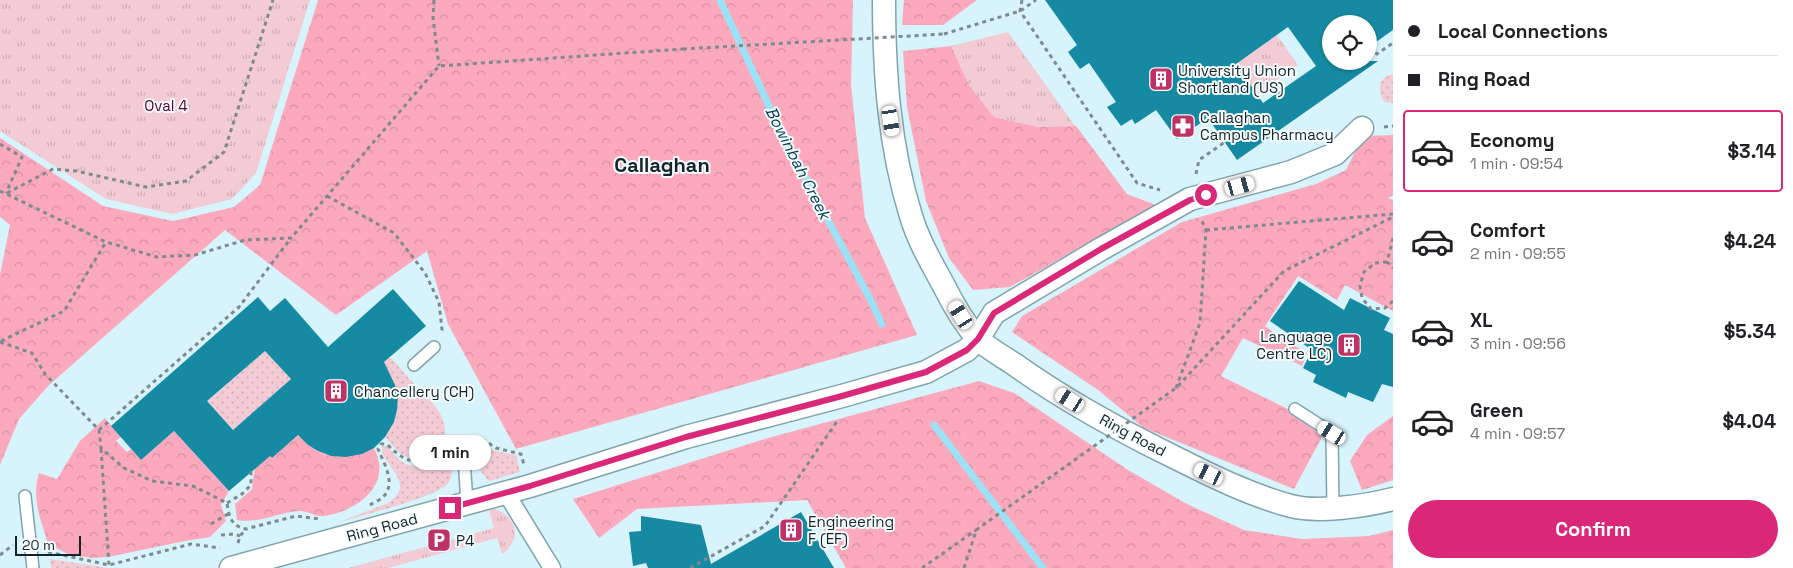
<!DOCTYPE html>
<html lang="en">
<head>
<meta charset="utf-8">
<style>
  :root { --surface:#fff; --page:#f2f2f2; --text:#202124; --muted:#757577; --line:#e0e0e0; --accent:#db2777 }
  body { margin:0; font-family:"Space Grotesk",sans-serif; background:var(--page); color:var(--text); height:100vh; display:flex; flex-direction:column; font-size:19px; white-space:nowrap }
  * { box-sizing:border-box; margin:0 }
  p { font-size:16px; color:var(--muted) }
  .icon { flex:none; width:28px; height:28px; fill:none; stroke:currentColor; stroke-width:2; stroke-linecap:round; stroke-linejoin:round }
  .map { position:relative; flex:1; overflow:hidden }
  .side { display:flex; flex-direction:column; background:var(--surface); width:400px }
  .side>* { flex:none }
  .hud { display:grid; align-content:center; height:110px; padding:0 15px; background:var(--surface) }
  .fabs { position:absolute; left:1322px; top:15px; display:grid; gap:10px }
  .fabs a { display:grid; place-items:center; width:55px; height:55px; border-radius:50%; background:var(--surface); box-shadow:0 1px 4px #0004; font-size:25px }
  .scale { position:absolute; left:15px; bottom:12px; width:66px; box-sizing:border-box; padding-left:5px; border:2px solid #152428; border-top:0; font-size:14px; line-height:18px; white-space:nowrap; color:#152428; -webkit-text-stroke:4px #f4fcfe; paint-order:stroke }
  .end { position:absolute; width:22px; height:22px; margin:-11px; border:6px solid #db2777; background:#fff; box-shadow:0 0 0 2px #fff }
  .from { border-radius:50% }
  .bubble { position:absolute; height:35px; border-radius:18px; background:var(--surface); box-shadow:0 1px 4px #0004; font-size:16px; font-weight:600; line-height:35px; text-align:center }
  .car { position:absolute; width:15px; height:30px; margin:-15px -8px; border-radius:6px; box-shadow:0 0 4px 1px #0007; background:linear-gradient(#fff 24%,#345 0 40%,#fff 0 76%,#345 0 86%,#fff 0) }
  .hud b { display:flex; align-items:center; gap:18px; height:48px; font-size:19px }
  .hud b+b { border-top:1px solid var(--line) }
  .hud i { width:12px; height:12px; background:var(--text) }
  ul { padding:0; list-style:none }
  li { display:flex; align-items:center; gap:15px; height:82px; margin:0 10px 8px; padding:0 5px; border:2px solid transparent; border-radius:5px }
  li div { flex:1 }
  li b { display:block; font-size:19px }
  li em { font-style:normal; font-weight:600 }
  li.on { border-color:var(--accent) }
  li>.icon { width:45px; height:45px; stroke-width:1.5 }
  .action { display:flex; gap:10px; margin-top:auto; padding:10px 15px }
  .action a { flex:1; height:58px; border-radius:30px; background:var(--accent); color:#fff; font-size:20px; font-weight:600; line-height:58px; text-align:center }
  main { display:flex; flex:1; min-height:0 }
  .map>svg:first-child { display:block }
  .built { fill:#d7f4fc; fill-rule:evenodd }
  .grass { fill:url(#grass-tufts) }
  .forest { fill:url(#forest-crowns) }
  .garden { fill:url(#garden-dots) }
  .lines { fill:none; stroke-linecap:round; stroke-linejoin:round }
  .stream { stroke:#9ce2f6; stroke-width:7 }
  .building { fill:#158aa2; fill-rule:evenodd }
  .service-casing { stroke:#7fa4ae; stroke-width:14 }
  .pedestrian-casing { stroke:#7fa4ae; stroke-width:19 }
  .minor-casing { stroke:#7fa4ae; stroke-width:25 }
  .path { stroke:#7e8a8d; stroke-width:3; stroke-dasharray:4 4; stroke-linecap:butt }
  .service { stroke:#fff; stroke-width:11 }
  .pedestrian { stroke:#fff; stroke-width:16 }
  .minor { stroke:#fff; stroke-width:22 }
  .path-bridge { stroke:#7e8a8d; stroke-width:3; stroke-dasharray:4 4; stroke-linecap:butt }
  .route { stroke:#db2777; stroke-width:6 }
  .labels { text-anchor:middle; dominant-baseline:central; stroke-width:4; stroke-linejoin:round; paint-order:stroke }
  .poi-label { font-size:15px; fill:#152428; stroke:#f4fcfe; text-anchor:start }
  .park-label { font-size:15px; fill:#5e022b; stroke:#f4fcfe }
  .street-label { font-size:15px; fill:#152428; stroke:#f4fcfe }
  .water-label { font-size:16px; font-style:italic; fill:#00414f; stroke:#f4fcfe }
  .district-label { font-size:20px; font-weight:bold; fill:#152428; stroke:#f4fcfe }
</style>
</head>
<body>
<main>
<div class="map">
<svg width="1393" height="568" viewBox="0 0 1393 568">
  <defs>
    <pattern id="grass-tufts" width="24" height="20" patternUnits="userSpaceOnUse" patternTransform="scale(1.25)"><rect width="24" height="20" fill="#f3cbd4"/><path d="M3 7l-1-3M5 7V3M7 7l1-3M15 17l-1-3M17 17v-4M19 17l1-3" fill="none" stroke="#cfaeb6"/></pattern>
    <pattern id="forest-crowns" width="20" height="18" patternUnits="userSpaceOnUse" patternTransform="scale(1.25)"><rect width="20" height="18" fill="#fca9be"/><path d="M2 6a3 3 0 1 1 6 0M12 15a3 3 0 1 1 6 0" fill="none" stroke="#d791a3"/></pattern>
    <pattern id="garden-dots" width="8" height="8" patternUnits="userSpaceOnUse" patternTransform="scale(1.25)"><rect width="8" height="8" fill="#f3cbd4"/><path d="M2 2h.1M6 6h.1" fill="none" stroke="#cfaeb6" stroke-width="1.8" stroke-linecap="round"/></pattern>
  </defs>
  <rect width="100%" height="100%" fill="#f4fcfe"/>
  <path class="built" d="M0 0H1393V568H0ZM1331 24H1369V61H1331Z"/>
  <g class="grass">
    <polygon points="0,0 310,0 256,173 232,199 172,214 106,199 0,131"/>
    <polygon points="1008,32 1075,126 1038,127 994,117 969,85 951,46"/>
    <polygon points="1277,35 1298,65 1257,94 1236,64"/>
    <path d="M495 509C518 517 522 541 502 554L497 538 388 568H348L494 528 489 510Z"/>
  </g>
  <g class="forest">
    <polygon points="318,0 853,0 851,85 865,218 917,335 516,449 448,324 427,251 336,315 225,230 48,386 19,419 0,465 0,275 10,225 0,217 0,138 103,206 173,221 234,207 260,185"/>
    <polygon points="904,0 977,0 943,25 902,25"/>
    <polygon points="951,46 969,85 994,117 1038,127 1076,126 1127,194 1156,205 1010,287 973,290 949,258 926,201 907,107 903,51"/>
    <polygon points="1393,135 1393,195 1388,198 1393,200 1393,311 1345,285 1337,300 1298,276 1265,326 1279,337 1307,353 1302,366 1243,338 1221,376 1292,411 1322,437 1294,489 1144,428 1098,390 1012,332 1022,316 1182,222 1316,184 1346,170 1363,136"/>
    <polygon points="979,381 1014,393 1128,470 1187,504 1244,530 1302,539 1369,536 1393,530 1393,568 846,568 807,500 637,509 599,538 573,499 768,438"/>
    <polygon points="1393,416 1393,480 1362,490 1350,461 1367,435"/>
    <path d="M105 418 121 437 116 441 127 452 131 449 141 460 174 431 229 491 221 505 226 521 210 537 185 541 108 557 92 558 68 554 48 544C41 520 31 498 39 473L57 479 80 441Z"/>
    <path d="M298 435C326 463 339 459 374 448 393 485 358 511 324 516 315 517 307 510 298 511 277 513 258 524 237 520L235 504 252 489 256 460 266 452 272 458Z"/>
  </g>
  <g class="garden">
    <path d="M1393 74V103L1384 102C1378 90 1377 78 1393 74Z"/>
    <polygon points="265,351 291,379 233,430 207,401"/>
    <path d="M390 357C399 366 407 377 416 386 432 403 447 413 445 439 435 451 419 465 403 455 396 451 391 443 385 437 405 403 398 397 382 364Z"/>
    <path d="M482 442 495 451 516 455 520 472 489 481C478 471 475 458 472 443Z"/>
    <path d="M382 446H387C391 450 396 457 401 461 418 473 435 461 447 448 449 458 455 473 449 482 440 497 358 516 337 523L388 503C419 482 380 466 382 446Z"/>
    <polygon points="50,559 103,567 104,568 51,568"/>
  </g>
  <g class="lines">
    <g class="stream">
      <polyline points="720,0 779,128 869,297 882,324"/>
      <polyline points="934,425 1043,568"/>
    </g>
  </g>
  <g class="building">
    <path d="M1045 0H1393V30L1369 47V24H1331V61H1378L1237 160 1208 118 1177 139 1156 110 1135 124 1132 119 1121 126 1107 107 1116 102 1089 63 1080 69 1068 52 1077 45ZM1288 27 1316 66 1263 103 1236 64Z"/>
    <polygon points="1299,281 1344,310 1350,298 1390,318 1384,330 1393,334 1393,387 1382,384 1373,402 1348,392 1346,398 1313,382 1316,375 1303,368 1312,350 1270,321"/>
    <path d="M393 289 426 326 384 362 395 385 398 397 397 410 394 422 385 437 374 448 362 454 346 457 331 456 318 451 308 445 298 435 272 458 270 456 229 491 174 431 141 460 111 426 258 297 270 311 285 298 328 347ZM265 351 291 379 233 430 207 401Z"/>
    <polygon points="801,512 834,568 648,568 646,563 633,566 629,532 641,531 641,516 701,525 711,564"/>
  </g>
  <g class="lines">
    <g class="service-casing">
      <g id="service">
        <polyline points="414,365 434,347"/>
        <polyline points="1295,409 1332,433 1333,509"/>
        <polyline points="463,442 467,504"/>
        <polyline points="25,496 33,568"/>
      </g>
    </g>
    <g class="pedestrian-casing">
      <polyline id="pedestrian" points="506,493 552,568"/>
    </g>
    <g class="minor-casing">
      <g id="minor">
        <path d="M884 0C884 72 889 146 911 216 918 240 932 264 944 286 953 304 964 323 977 338 987 348 1002 356 1014 364 1064 400 1119 430 1174 457 1212 476 1250 495 1291 506 1318 513 1366 506 1393 499"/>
        <polyline points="231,568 530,486 686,437 842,396 926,372 967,350 978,339 994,313 1101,249 1190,199 1291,172 1335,154 1362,128"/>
      </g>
    </g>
    <g class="path">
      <polyline points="434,0 433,17 439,66"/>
      <polyline points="1022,0 1020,11 1137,183 1160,190"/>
      <polyline points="944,34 1020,11 1036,0"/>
      <polyline points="1371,46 1377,54 1393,43"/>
      <polyline points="1384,127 1393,126"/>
      <polyline points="0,144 22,157 6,193"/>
      <polyline points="1196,174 1199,160 1225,142"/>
      <polyline points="0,191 106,242 157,257 195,255 245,240 291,238 439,66 683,49"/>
      <polyline points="7,193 53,169 76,171 146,187 186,181 224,152 273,0"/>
      <polyline points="327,196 394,233 425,273 439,302 442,330 440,334"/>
      <polyline points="1206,230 1393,214"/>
      <polyline points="1393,238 1387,262 1393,268"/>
      <polyline points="1387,262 1375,263 1364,272 1360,286 1362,298 1371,309 1385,308 1393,301"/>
      <polyline points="1,341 64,311 106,242"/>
      <path d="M0 342 32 353 45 374 99 430 101 448 124 468 152 481 193 486 227 503C229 517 231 526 246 529L296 516 321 519"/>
      <polyline points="1178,386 1284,271 1393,217"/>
      <polyline points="1176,388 1200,323 1206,230 1201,219"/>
      <polyline points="99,430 239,307 291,238"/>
      <polyline points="482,439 496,448 521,454 524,465"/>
      <polyline points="101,449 109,565"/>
      <polyline points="227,503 242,494 251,485 251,467"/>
      <path d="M370 505C374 502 381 500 384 496 396 483 384 463 378 449L381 444H387C411 469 420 463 446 445"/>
      <polyline points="211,524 228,514"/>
      <polyline points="221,535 234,534 240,536"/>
      <polyline points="238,543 240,536 246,529"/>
      <polyline points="48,552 109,565 191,544 220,548"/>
      <polyline points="0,555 13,545"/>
      <polyline points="690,568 765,526 838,420"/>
      <polyline points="922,568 976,530"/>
      <polyline points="964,568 976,531"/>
    </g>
    <use href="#service" class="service"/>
    <use href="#pedestrian" class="pedestrian"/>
    <use href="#minor" class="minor"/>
    <g class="path-bridge">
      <polyline points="683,49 944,34"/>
      <polyline points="976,530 1176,388"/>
    </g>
  </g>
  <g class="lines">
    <polyline class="route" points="450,508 530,486 686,437 842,396 926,372 967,350 978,339 994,313 1101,249 1190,200 1206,195"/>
  </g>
  <defs>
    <g id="building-square" transform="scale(1.25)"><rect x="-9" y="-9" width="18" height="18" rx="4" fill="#be3266" stroke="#f4fcfe"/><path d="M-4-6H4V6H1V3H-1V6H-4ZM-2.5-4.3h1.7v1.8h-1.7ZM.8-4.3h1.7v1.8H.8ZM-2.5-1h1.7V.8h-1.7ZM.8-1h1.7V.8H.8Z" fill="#fff"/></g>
    <g id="pharmacy-square" transform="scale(1.25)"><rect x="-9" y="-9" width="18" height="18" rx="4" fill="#be3266" stroke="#f4fcfe"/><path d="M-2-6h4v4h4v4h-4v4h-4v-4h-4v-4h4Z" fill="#fff"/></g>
    <g id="parking-square" transform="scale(1.25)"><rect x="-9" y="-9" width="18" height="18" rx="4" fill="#be3266" stroke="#f4fcfe"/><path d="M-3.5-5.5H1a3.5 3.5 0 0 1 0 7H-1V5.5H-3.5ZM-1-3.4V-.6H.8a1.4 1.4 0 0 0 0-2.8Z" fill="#fff"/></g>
  </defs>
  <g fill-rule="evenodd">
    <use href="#building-square" x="1161" y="79"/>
    <use href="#pharmacy-square" x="1183" y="126"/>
    <use href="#building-square" x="1349" y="345"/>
    <use href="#building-square" x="336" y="391"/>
    <use href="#building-square" x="791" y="530"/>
    <use href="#parking-square" x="439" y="540"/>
  </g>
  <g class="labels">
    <g class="poi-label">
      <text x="1178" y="70">University Union<tspan x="1178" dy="17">Shortland (US)</tspan></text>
      <text x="1200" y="117">Callaghan<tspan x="1200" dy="17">Campus Pharmacy</tspan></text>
      <text x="1332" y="336" text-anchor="end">Language<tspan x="1332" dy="17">Centre LC)</tspan></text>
      <text x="354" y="391">Chancellery (CH)</text>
      <text x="808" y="521">Engineering<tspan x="808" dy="17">F (EF)</tspan></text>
      <text x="456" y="540">P4</text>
    </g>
    <g class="park-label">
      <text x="166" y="105">Oval 4</text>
    </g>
    <g class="street-label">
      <text transform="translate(1133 435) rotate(28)">Ring Road</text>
      <text transform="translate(382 527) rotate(-15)">Ring Road</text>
    </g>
    <g class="water-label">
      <text transform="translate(798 163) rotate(63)">Bowinbah Creek</text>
    </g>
    <g class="district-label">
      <text x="662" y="165">Callaghan</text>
    </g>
  </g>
</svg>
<div class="fabs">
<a><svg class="icon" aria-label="locate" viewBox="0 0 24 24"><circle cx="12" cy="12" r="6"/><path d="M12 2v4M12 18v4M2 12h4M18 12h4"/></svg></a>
</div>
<div class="scale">20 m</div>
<i class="end from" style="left:1206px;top:195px"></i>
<i class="end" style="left:450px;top:508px"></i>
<div class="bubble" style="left:409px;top:435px;width:82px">1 min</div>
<i class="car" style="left:891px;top:121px;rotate:171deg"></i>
<i class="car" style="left:1240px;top:186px;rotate:75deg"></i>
<i class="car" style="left:961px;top:315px;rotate:328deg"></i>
<i class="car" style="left:1070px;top:400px;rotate:302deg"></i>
<i class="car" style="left:1332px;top:433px;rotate:302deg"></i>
<i class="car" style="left:1209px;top:474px;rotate:296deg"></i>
</div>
<section class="side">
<div class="hud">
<b><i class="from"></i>Local Connections</b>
<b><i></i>Ring Road</b>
</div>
<ul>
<li class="on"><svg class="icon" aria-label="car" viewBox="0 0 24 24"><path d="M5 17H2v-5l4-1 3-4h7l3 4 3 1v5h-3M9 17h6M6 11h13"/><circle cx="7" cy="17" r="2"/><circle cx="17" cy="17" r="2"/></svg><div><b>Economy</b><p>1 min · 09:54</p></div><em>$3.14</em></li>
<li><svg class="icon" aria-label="car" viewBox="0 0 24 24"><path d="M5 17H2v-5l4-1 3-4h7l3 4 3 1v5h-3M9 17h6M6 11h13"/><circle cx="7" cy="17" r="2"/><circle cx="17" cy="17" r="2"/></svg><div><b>Comfort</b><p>2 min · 09:55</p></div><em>$4.24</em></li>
<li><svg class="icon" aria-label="car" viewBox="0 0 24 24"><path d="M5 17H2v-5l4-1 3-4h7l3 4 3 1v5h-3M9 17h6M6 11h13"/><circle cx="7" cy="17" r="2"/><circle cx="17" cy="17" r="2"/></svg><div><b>XL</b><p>3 min · 09:56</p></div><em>$5.34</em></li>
<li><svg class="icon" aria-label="car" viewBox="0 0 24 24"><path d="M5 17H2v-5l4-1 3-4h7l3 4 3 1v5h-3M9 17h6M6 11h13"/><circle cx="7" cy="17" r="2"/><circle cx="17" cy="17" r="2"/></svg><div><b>Green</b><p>4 min · 09:57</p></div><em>$4.04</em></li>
</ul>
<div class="action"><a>Confirm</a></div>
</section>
</main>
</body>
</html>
